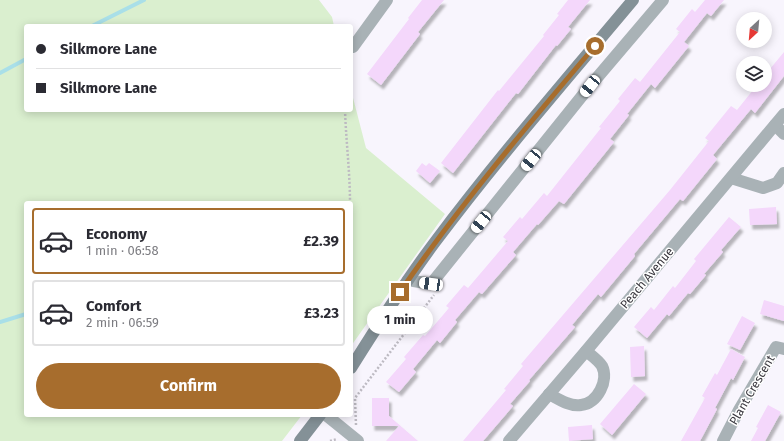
<!DOCTYPE html>
<html lang="en">
<head>
<meta charset="utf-8">
<style>
  :root { --surface:#fff; --page:#f7f7f7; --text:#2b2b33; --muted:#7c7c81; --line:#e1e1e2; --accent:#a76d2d }
  body { margin:0; font-family:"Fira Sans",sans-serif; background:var(--page); color:var(--text); height:100vh; display:flex; flex-direction:column; font-size:15px; white-space:nowrap }
  * { box-sizing:border-box; margin:0 }
  p { font-size:13px; color:var(--muted) }
  .icon { flex:none; width:22px; height:22px; fill:none; stroke:currentColor; stroke-width:2; stroke-linecap:round; stroke-linejoin:round }
  .map { position:relative; flex:1; overflow:hidden }
  .details { position:absolute; left:24px; top:201px; width:329px; height:216px; display:flex; flex-direction:column; background:var(--surface); border-radius:4px; box-shadow:0 2px 10px #0003 }
  .details>* { flex:none }
  .hud { position:absolute; left:24px; top:24px; width:329px; height:88px; border-radius:4px; box-shadow:0 2px 10px #0003; display:grid; align-content:center; height:88px; padding:0 12px; background:var(--surface) }
  .needle { width:26px; rotate:206deg }
  .controls { position:absolute; left:736px; top:12px; display:grid; gap:8px }
  .controls a { display:grid; place-items:center; width:36px; height:36px; border-radius:50%; background:var(--surface); box-shadow:0 2px 10px #0003; font-size:20px }
  .end { position:absolute; width:18px; height:18px; margin:-9px; border:5px solid #a76d2d; background:#fff; box-shadow:0 0 0 2px #fff }
  .from { border-radius:50% }
  .bubble { position:absolute; height:28px; border-radius:14px; background:var(--surface); box-shadow:0 2px 10px #0003; font-size:13px; font-weight:700; line-height:28px; text-align:center }
  .car { position:absolute; width:12px; height:24px; margin:-12px -6px; border-radius:5px; box-shadow:0 0 3px 1px #0007; background:linear-gradient(#fff 24%,#345 0 40%,#fff 0 76%,#345 0 86%,#fff 0) }
  .hud b { display:flex; align-items:center; gap:14px; height:38px; font-size:15px }
  .hud b+b { border-top:1px solid var(--line) }
  .hud i { width:10px; height:10px; background:var(--text) }
  ul { padding:7px 0 0; list-style:none }
  li { display:flex; align-items:center; gap:12px; height:66px; margin:0 8px 6px; padding:0 4px; border:2px solid var(--line); border-radius:4px }
  li div { flex:1 }
  li b { display:block; font-size:15px }
  li em { font-style:normal; font-weight:700 }
  li.current { border-color:var(--accent) }
  li>.icon { width:36px; height:36px; stroke-width:1.5 }
  .cta { display:flex; gap:8px; margin-top:auto; padding:8px 12px }
  .cta a { flex:1; height:46px; border-radius:24px; background:var(--accent); color:#fff; font-size:16px; font-weight:700; line-height:46px; text-align:center }
  .map>svg:first-child { display:block }
  .green { fill:#daefcf }
  .lines { fill:none; stroke-linecap:round; stroke-linejoin:round }
  .stream { stroke:#a9dfe8; stroke-width:4 }
  .building { fill:#f4d7fb; filter:url(#shadow) }
  .path { stroke:#bdbac2; stroke-width:2.5; stroke-dasharray:2 2; stroke-linecap:butt }
  .street { stroke:#a9b2b6; stroke-width:12 }
  .secondary { stroke:#849197; stroke-width:12 }
  .route { stroke:#a76d2d; stroke-width:5 }
  .labels { text-anchor:middle; dominant-baseline:central; stroke-width:3; stroke-linejoin:round; paint-order:stroke }
  .street-label { font-size:12px; fill:#39373e; stroke:#fff }
</style>
</head>
<body>
<div class="map">
<svg width="784" height="441" viewBox="0 0 784 441">
  <defs>
    <filter id="shadow"><feDropShadow dx="2.5" dy="4.5" stdDeviation="1" flood-color="#0004"/></filter>
  </defs>
  <rect width="100%" height="100%" fill="#f8f5fd"/>
  <polygon class="green" points="0,0 319,0 332,17 334,26 26,26 26,110 351,110 351,90 366,148 445,214 351,346 351,203 26,203 26,415 302,415 282,441 0,441"/>
  <g class="lines">
    <g class="stream">
      <polyline points="92,26 144,0"/>
      <polyline points="0,73 26,59"/>
      <polyline points="0,322 26,314"/>
    </g>
  </g>
  <g class="building">
    <polygon points="422,0 444,0 418,32 420,34 381,85 367,74 409,19 408,18"/>
    <polygon points="568,0 590,0 568,27 571,29 557,46 556,45 518,94 516,93 453,173 441,163 498,90 499,91 544,36 543,35 559,15 557,14"/>
    <polygon points="705,0 724,0 711,16 707,13 684,42 689,46 655,88 651,84 627,114 629,115 610,139 614,142 564,204 559,201 538,225 537,224 513,252 516,255 482,294 479,292 455,320 457,322 440,343 437,340 413,369 416,372 399,392 386,382 406,359 404,357 423,335 425,336 449,308 446,306 464,285 468,288 508,241 503,237 520,217 522,219 544,193 547,196 601,128 599,127 620,101 618,99 635,78 640,82 680,32 676,29 692,9 695,12"/>
    <polygon points="784,52 784,76 755,113 751,109 713,155 717,159 683,201 680,199 634,254 635,256 601,297 598,294 572,325 575,327 529,380 530,381 510,404 513,406 483,441 463,441 506,390 504,389 523,366 521,364 670,190 709,141 705,138 731,106 737,110 757,85 765,85 765,75"/>
    <polygon points="422,163 426,166 429,163 440,171 430,183 416,171"/>
    <polygon points="776,207 777,224 750,225 749,209"/>
    <polygon points="729,217 741,227 721,250 723,252 704,274 706,275 690,294 688,293 669,316 667,314 647,338 634,327 651,307 654,310 673,286 675,288 696,261 694,259"/>
    <polygon points="764,300 784,306 784,321 760,314"/>
    <polygon points="742,316 755,323 740,350 727,344"/>
    <polygon points="644,346 645,376 631,377 630,347"/>
    <polygon points="731,349 745,357 733,380 731,378 715,408 717,409 700,441 681,441 705,398 702,396 715,373 717,375"/>
    <polygon points="634,384 646,394 612,435 600,424"/>
    <polygon points="372,398 389,398 389,416 418,441 386,441 399,426 372,426"/>
    <polygon points="768,405 781,412 765,441 751,441 758,428 756,427"/>
    <polygon points="592,425 593,439 569,441 568,427"/>
  </g>
  <g class="lines">
    <g class="path">
      <path d="M345 110C346 141 350 172 350 203"/>
      <polyline points="356,425 355,398 434,295"/>
      <polyline points="330,441 337,439"/>
    </g>
    <g class="street">
      <polyline points="353,47 387,0"/>
      <polyline points="775,125 784,134"/>
      <polyline points="731,178 763,188 777,183 784,173"/>
      <polyline points="408,280 431,284 590,86 663,0"/>
      <path d="M549 394C558 399 570 407 581 405 598 403 609 380 602 366 598 360 592 356 586 351"/>
      <polyline points="326,415 358,441"/>
      <polyline points="509,441 586,351 784,114"/>
      <polyline points="723,441 739,410 776,347 784,349"/>
    </g>
    <g class="secondary">
      <path d="M351 368C378 325 405 282 435 242 498 158 566 80 633 0"/>
      <polyline points="300,441 320,415"/>
    </g>
  </g>
  <g class="lines">
    <path class="route" d="M400 292C459 206 527 126 595 46"/>
  </g>
  <g class="labels">
    <g class="street-label">
      <text transform="translate(647 278) rotate(-50)">Peach Avenue</text>
      <text transform="translate(752 390) rotate(-60)">Plant Crescent</text>
    </g>
  </g>
</svg>
<div class="controls">
<a><svg class="needle" viewBox="-14 -14 28 28"><path d="M0-13l5 13h-10z" fill="#e53935"/><path d="M0 13l5-13h-10z" fill="#7c7c81"/></svg></a>
<a><svg class="icon" aria-label="layers" viewBox="0 0 24 24"><path d="M12 4l9 5-9 5-9-5zM3 14l9 5 9-5"/></svg></a>
</div>
<i class="end from" style="left:595px;top:46px"></i>
<i class="end" style="left:400px;top:292px"></i>
<div class="bubble" style="left:367px;top:306px;width:66px">1 min</div>
<i class="car" style="left:590px;top:86px;rotate:219deg"></i>
<i class="car" style="left:531px;top:160px;rotate:219deg"></i>
<i class="car" style="left:481px;top:222px;rotate:219deg"></i>
<i class="car" style="left:431px;top:284px;rotate:278deg"></i>
<div class="hud">
<b><i class="from"></i>Silkmore Lane</b>
<b><i></i>Silkmore Lane</b>
</div>
<section class="details">
<ul>
<li class="current"><svg class="icon" aria-label="car" viewBox="0 0 24 24"><path d="M5 17H2v-5l4-1 3-4h7l3 4 3 1v5h-3M9 17h6M6 11h13"/><circle cx="7" cy="17" r="2"/><circle cx="17" cy="17" r="2"/></svg><div><b>Economy</b><p>1 min · 06:58</p></div><em>£2.39</em></li>
<li><svg class="icon" aria-label="car" viewBox="0 0 24 24"><path d="M5 17H2v-5l4-1 3-4h7l3 4 3 1v5h-3M9 17h6M6 11h13"/><circle cx="7" cy="17" r="2"/><circle cx="17" cy="17" r="2"/></svg><div><b>Comfort</b><p>2 min · 06:59</p></div><em>£3.23</em></li>
</ul>
<div class="cta"><a>Confirm</a></div>
</section>
</div>
</body>
</html>
